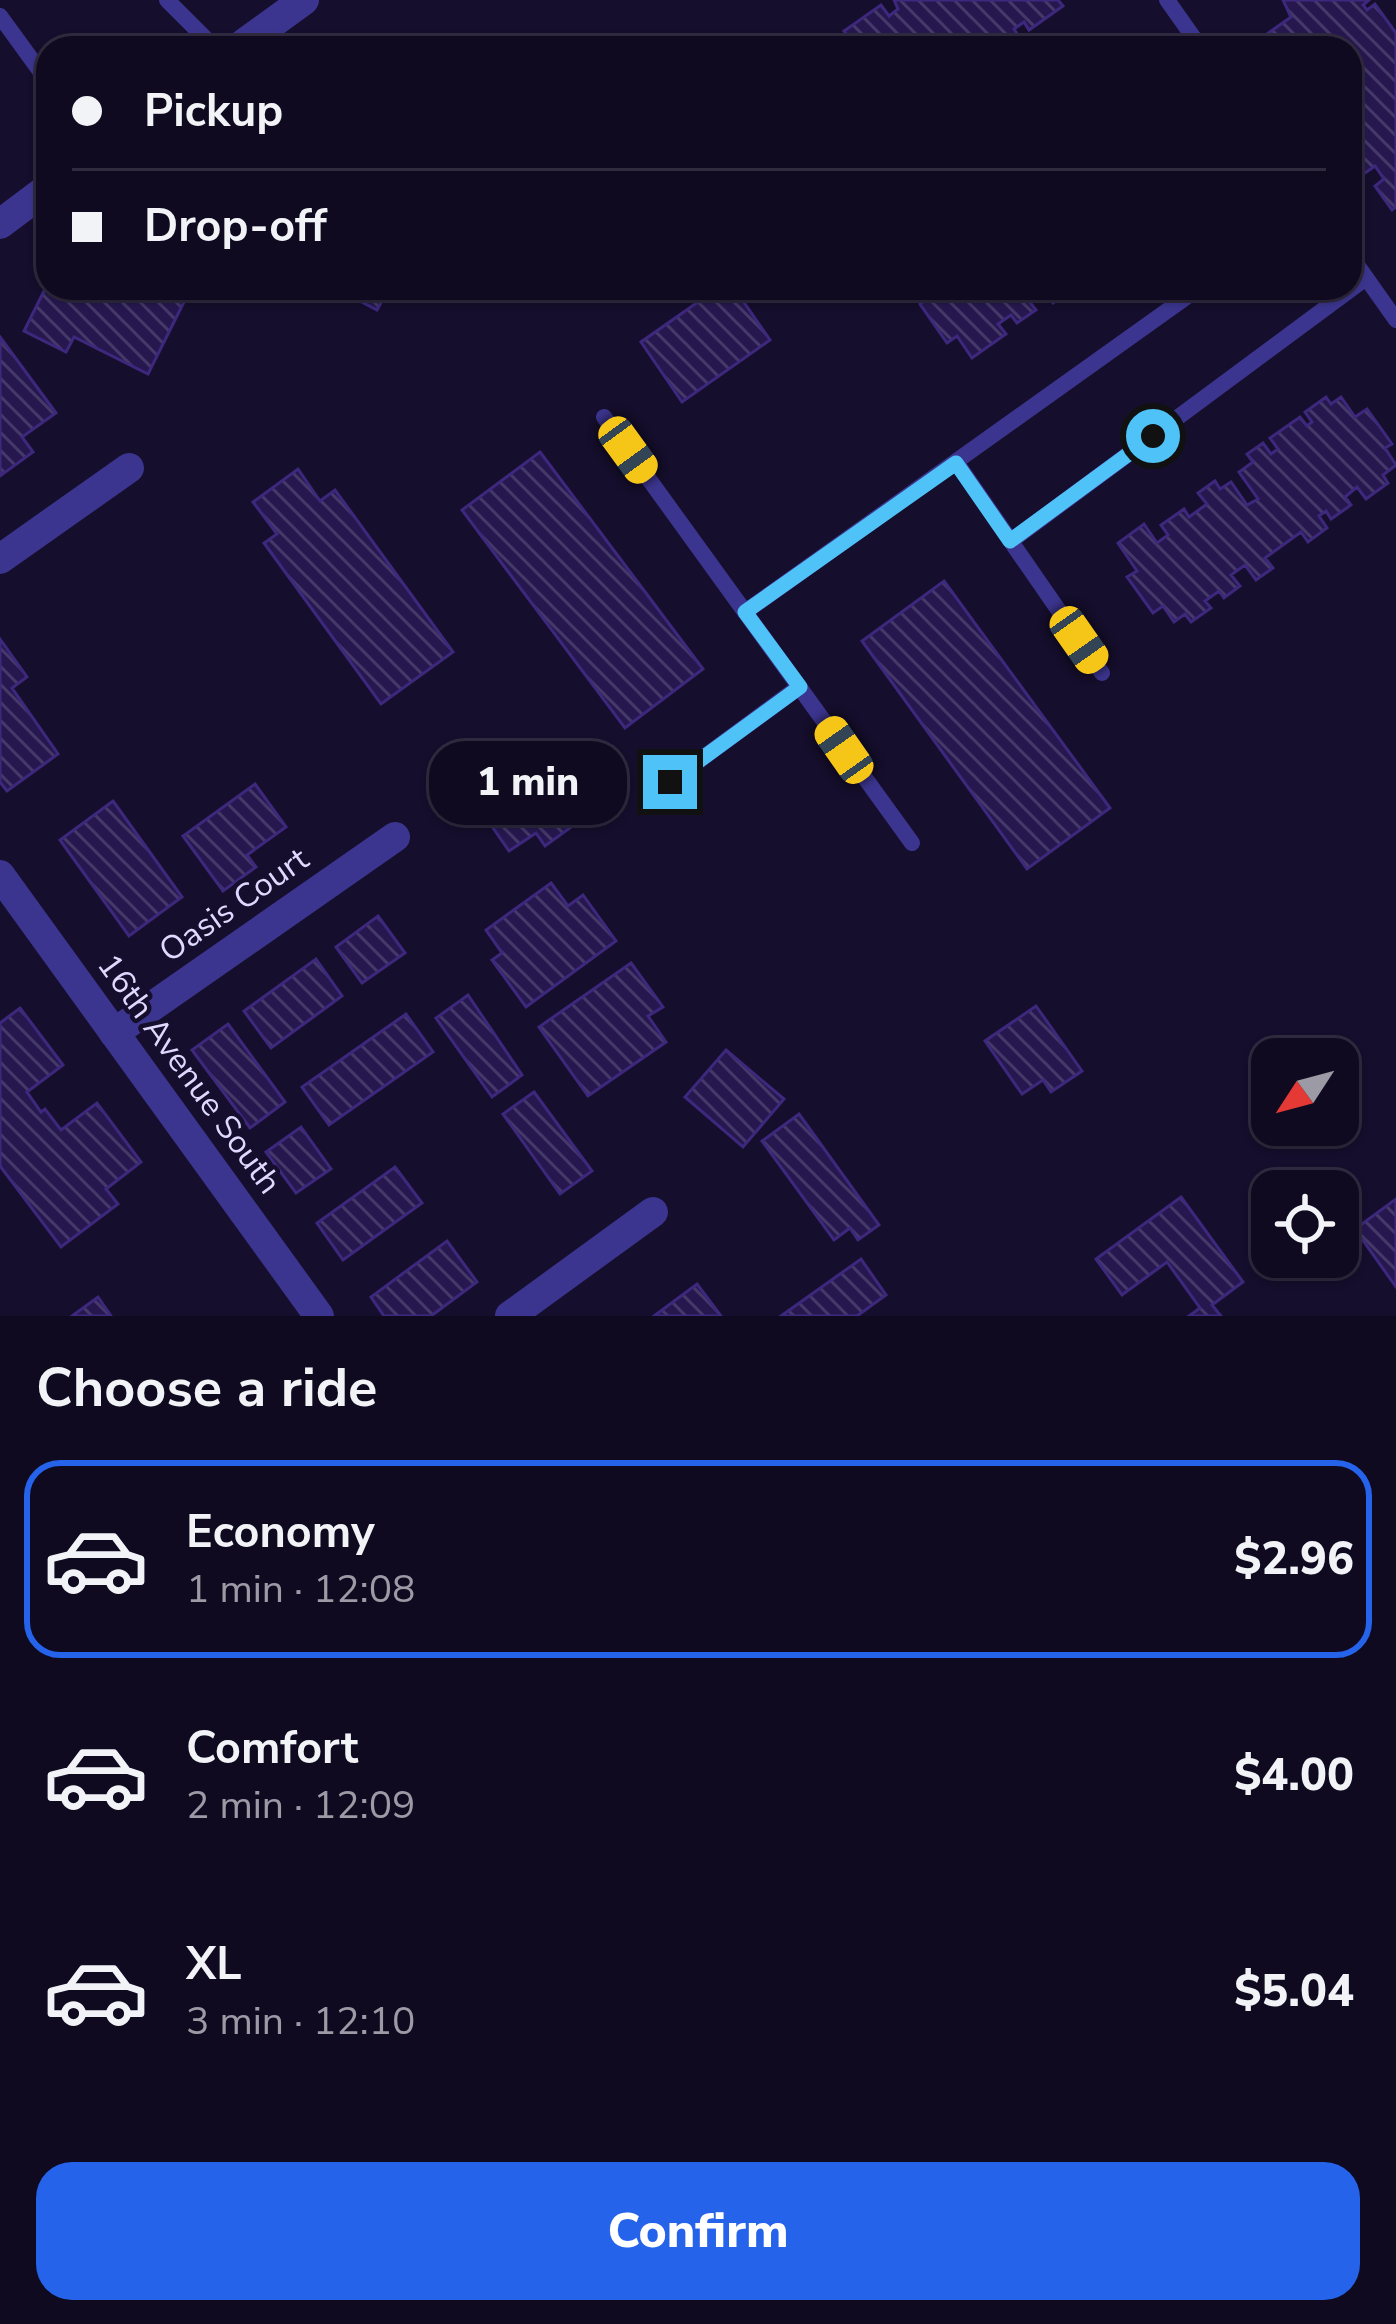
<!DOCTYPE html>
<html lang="en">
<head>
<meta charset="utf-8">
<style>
  :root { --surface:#100a21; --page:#19132a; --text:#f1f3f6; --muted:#9c9aa5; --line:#302b3f; --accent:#2563eb }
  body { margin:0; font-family:"Nunito Sans",sans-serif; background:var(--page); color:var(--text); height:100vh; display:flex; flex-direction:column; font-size:45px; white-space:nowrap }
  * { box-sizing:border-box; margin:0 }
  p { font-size:39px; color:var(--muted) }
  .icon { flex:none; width:66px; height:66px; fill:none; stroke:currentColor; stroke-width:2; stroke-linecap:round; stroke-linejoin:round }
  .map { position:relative; height:1316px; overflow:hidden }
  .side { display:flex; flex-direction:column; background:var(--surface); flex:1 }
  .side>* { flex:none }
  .hud { position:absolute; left:36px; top:36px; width:1326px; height:264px; border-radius:36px; box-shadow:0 3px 9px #0004,0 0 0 3px var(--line); display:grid; align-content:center; height:264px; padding:0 36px; background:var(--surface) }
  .needle { width:78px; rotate:234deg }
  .tools { position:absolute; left:1251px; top:1038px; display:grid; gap:24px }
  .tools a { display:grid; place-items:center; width:108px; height:108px; border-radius:24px; background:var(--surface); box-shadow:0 3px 9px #0004,0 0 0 3px var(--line); font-size:60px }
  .end { position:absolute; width:54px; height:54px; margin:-27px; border:15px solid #4fc3f7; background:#111; box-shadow:0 0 0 6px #111 }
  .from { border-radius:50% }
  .bubble { position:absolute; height:84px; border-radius:36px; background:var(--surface); box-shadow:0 3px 9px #0004,0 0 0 3px var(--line); font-size:39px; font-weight:800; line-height:84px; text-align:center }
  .car { position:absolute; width:36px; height:72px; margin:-36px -18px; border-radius:15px; box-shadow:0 0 9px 3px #0007; background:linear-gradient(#f5c518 24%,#345 0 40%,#f5c518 0 76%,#345 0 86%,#f5c518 0) }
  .hud b { display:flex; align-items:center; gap:42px; height:114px; font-size:45px }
  .hud b+b { border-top:3px solid var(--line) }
  .hud i { width:30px; height:30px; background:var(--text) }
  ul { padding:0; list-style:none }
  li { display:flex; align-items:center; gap:36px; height:198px; margin:0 24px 18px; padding:0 12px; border:6px solid transparent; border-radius:36px }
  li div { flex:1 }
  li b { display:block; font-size:45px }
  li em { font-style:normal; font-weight:800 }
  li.active { border-color:var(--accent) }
  li>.icon { width:108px; height:108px; stroke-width:1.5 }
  h2 { padding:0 36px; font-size:54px; line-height:144px }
  .cta { display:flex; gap:24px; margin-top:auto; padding:24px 36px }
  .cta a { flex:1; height:138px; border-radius:36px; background:var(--accent); color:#fff; font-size:48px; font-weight:800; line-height:138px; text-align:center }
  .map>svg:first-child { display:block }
  .building { fill:url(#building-back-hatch); stroke:#3d287d; stroke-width:3 }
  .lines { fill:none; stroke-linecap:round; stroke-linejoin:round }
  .lane { stroke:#3c358f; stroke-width:16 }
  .street { stroke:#3c358f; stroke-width:30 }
  .route { stroke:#4fc3f7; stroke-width:15 }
  .labels { text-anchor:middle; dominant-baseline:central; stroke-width:9; stroke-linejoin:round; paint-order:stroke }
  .street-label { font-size:33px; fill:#dfd9ff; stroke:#150e2c }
</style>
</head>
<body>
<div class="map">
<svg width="1396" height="1316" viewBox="0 0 1396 1316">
  <defs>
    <pattern id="building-back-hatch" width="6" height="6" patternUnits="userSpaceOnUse" patternTransform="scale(3)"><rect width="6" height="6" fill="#26184f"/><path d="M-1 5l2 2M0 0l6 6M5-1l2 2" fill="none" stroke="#453969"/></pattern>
  </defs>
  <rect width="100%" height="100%" fill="#150e2c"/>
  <g class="building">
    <polygon points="1058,0 1063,6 1029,30 1024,22 1014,29 1019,37 1004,48 990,48 986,43 980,48 830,48 843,39 849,47 854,44 844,31 881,5 889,16 898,9 894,0"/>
    <polygon points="1283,0 1369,0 1363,5 1367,10 1375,4 1396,33 1396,207 1392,210 1375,186 1384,179 1375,166 1365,173 1350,152 1350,145 1358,139 1350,128 1350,48 1278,48 1267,34 1291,17"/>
    <polygon points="48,283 48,288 191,288 148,374 74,337 66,352 24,331"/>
    <polygon points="335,288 389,288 377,310"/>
    <polygon points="718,288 734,288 770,340 682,402 641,342"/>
    <polygon points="926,288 1075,288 1053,303 1043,290 1028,300 1036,310 1017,323 1011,315 998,324 1006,334 972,358 957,336 947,343 920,304 931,296"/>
    <polygon points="0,337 56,413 22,437 33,452 0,476"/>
    <polygon points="1326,397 1331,404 1341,397 1355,417 1367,409 1392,444 1385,448 1396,465 1383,475 1388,483 1366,499 1357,487 1345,497 1351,505 1331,519 1326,511 1319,516 1327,528 1308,542 1301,532 1265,558 1273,568 1256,580 1245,565 1231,575 1240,586 1224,598 1219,591 1205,601 1211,608 1191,622 1185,614 1174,622 1163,606 1153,613 1127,577 1137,571 1118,543 1144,524 1157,543 1168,535 1161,525 1184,509 1189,517 1207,504 1198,493 1215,481 1220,489 1231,482 1247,505 1258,499 1239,472 1253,462 1247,454 1263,443 1271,454 1278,449 1270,438 1300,417 1307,426 1312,422 1305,412"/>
    <polygon points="540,452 703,669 625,728 462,510"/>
    <polygon points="298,469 320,501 335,490 453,652 381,704 264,543 277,534 253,502"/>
    <polygon points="944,581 1110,808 1027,869 862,641"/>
    <polygon points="0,639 27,677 12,688 58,754 7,791 0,782"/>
    <polygon points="536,741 588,815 545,846 536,833 509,851 475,802 498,786 490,774"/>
    <polygon points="255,784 286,827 247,855 256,867 223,891 183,836"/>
    <polygon points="113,801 182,897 129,936 60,840"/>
    <polygon points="551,883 568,906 583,895 616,941 526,1007 492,960 502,953 486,930"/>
    <polygon points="378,916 405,953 362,983 336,947"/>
    <polygon points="316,959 342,996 271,1048 244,1011"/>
    <polygon points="631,963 663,1007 648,1016 666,1042 588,1096 539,1027"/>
    <polygon points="468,995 522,1075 492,1097 436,1018"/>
    <polygon points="1036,1006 1082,1071 1051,1092 1043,1080 1022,1094 985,1041"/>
    <polygon points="20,1008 63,1065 27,1092 41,1112 45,1109 61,1130 97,1103 141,1162 106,1189 118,1204 61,1247 0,1166 0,1023"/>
    <polygon points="406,1014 433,1052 329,1125 302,1087"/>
    <polygon points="228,1024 285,1102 250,1128 192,1050"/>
    <polygon points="726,1050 784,1099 743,1147 685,1097"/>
    <polygon points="534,1092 592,1171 560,1194 503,1114"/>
    <polygon points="799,1114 879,1225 858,1240 850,1228 834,1240 762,1141"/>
    <polygon points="301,1127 331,1169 296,1193 266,1152"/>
    <polygon points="395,1167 422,1203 343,1260 317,1223"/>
    <polygon points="1181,1197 1243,1282 1212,1305 1221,1316 1189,1316 1200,1308 1167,1262 1122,1295 1096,1259"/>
    <polygon points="1396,1199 1396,1287 1355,1229"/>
    <polygon points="447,1241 477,1282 431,1316 384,1316 371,1297"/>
    <polygon points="861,1259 886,1295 857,1316 781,1316"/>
    <polygon points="697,1284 721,1316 654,1316"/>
    <polygon points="98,1297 111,1316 72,1316"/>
  </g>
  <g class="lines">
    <g class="lane">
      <polyline points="167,0 215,48"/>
      <polyline points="1167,0 1201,48"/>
      <polyline points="0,16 48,82"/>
      <polyline points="1350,255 1396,320"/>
      <polyline points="604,417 745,612 1199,288"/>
      <polyline points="956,462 1102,673"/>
      <polyline points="1011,541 1366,278"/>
      <polyline points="745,612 912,843"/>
      <polyline points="670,782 799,687"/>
    </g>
    <g class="street">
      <polyline points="238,48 304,0"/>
      <polyline points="0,224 48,188"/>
      <polyline points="0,559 129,468"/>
      <polyline points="0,875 319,1316"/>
      <polyline points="114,1033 395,837"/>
      <polyline points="510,1316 653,1212"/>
    </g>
  </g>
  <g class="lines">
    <polyline class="route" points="670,782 800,687 745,612 956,463 1010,541 1153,436"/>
  </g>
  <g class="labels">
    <g class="street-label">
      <text transform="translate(234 905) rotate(-35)">Oasis Court</text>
      <text transform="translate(189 1074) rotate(54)">16th Avenue South</text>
    </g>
  </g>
</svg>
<div class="tools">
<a><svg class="needle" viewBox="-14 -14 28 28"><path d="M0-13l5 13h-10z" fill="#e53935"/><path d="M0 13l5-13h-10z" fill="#9c9aa5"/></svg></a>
<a><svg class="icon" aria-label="locate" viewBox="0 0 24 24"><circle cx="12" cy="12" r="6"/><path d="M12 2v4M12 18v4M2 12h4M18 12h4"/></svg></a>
</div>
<i class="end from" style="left:1153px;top:436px"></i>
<i class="end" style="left:670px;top:782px"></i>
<div class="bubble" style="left:429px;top:741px;width:198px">1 min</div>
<i class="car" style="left:628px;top:450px;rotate:144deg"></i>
<i class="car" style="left:1079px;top:640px;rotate:145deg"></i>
<i class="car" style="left:844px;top:750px;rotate:325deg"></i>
<div class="hud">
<b><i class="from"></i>Pickup</b>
<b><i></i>Drop-off</b>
</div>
</div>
<section class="side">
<h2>Choose a ride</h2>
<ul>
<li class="active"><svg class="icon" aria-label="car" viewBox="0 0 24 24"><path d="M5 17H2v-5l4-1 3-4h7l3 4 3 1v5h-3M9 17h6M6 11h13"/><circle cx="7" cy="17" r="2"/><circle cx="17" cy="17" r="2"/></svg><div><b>Economy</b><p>1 min · 12:08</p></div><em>$2.96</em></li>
<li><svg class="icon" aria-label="car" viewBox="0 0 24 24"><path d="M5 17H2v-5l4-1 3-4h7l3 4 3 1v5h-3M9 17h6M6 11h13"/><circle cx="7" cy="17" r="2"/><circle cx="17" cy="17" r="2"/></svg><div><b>Comfort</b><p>2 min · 12:09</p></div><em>$4.00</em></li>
<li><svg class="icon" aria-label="car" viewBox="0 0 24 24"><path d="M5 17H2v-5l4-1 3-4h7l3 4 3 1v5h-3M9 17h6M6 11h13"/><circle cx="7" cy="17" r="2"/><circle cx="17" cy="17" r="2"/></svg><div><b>XL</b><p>3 min · 12:10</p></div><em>$5.04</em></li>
</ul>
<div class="cta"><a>Confirm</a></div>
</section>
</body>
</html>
